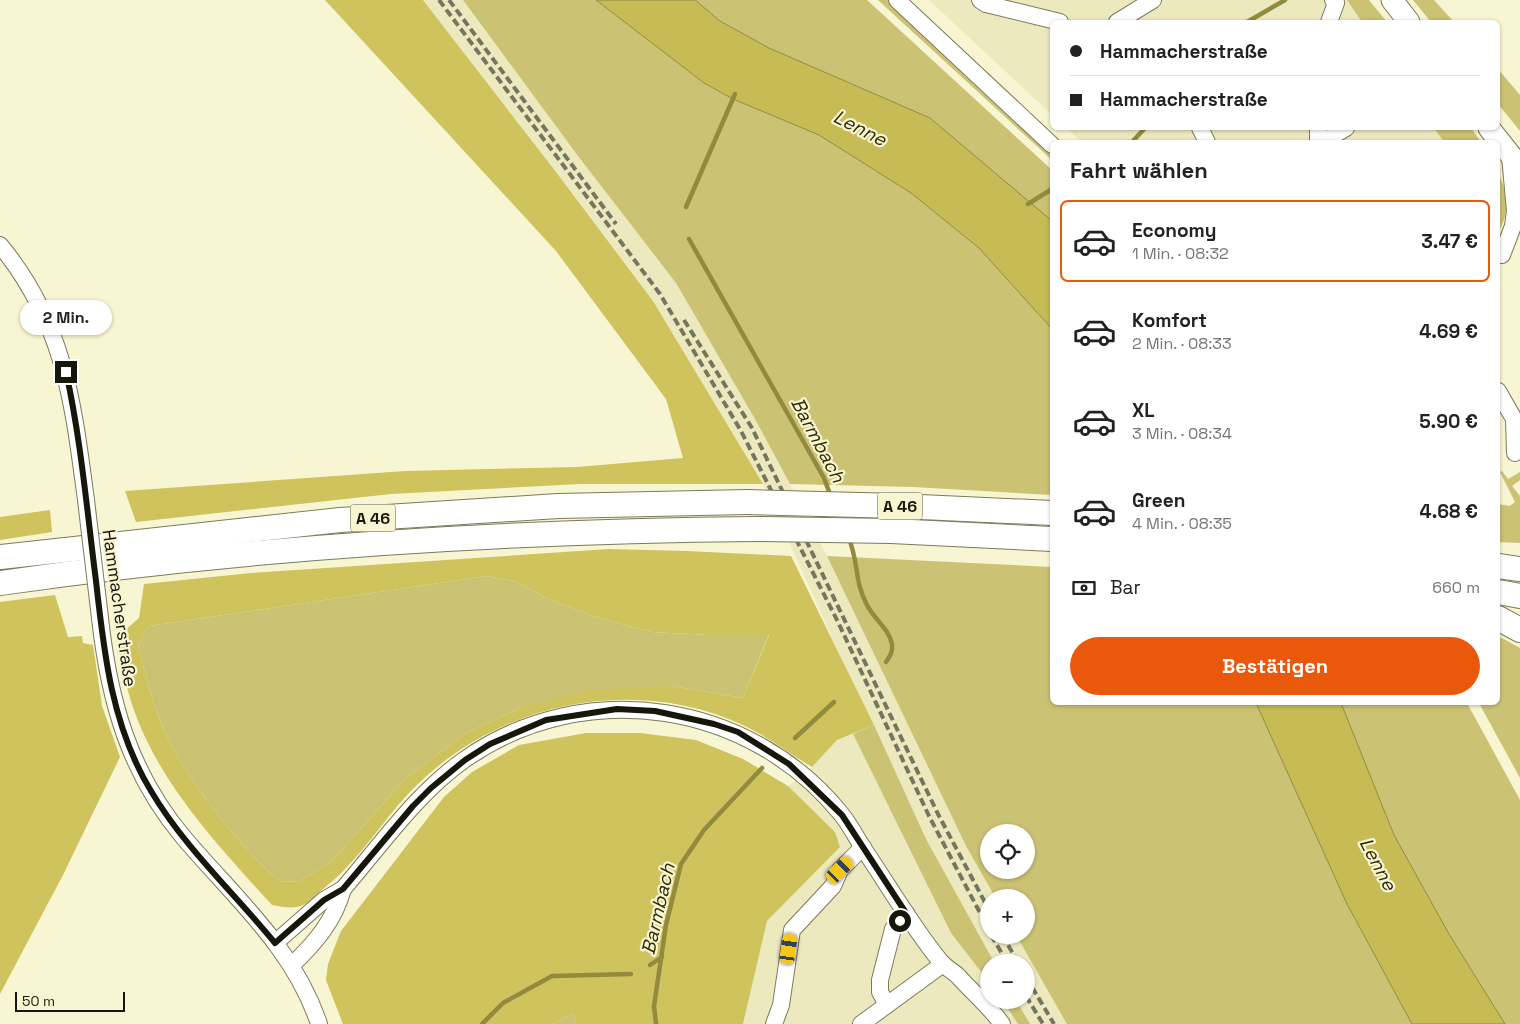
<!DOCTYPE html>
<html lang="de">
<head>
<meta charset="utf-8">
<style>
  :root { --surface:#fff; --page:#f6f6f6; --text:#222; --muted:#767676; --line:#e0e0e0; --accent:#ea580c }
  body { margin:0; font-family:"Space Grotesk",sans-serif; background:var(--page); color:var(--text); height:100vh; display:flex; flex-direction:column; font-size:19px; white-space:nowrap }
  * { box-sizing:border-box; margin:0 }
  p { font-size:16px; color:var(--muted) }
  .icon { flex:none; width:28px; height:28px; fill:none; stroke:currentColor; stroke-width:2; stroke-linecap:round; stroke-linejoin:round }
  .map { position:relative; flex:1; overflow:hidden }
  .sheet { position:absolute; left:1050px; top:140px; width:450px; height:565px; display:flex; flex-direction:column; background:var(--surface); border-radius:8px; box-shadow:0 1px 4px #0004 }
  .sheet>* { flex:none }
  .guide { position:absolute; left:1050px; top:20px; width:450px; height:110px; border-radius:8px; box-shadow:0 1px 4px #0004; display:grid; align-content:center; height:110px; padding:0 20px; background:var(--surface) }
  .fabs { position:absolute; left:980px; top:824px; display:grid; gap:10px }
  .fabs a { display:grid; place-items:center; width:55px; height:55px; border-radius:50%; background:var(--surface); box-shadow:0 1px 4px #0004; font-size:25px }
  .scale { position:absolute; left:15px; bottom:12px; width:110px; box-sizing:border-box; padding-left:5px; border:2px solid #17160a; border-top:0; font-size:14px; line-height:18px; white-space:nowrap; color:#17160a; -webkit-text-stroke:4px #f8f5d2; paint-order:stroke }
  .end { position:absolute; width:22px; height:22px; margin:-11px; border:6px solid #17160a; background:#fff; box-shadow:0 0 0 2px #fff }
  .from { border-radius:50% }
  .bubble { position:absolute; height:35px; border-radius:18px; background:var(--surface); box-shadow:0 1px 4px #0004; font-size:16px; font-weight:700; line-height:35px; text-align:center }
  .car { position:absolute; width:15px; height:30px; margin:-15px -8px; border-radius:6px; box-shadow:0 0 4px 1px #0007; background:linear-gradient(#f5c518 24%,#345 0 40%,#f5c518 0 76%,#345 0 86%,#f5c518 0) }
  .guide b { display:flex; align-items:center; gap:18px; height:48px; font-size:19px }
  .guide b+b { border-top:1px solid var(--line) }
  .guide i { width:12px; height:12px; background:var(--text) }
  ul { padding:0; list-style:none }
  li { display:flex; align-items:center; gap:15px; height:82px; margin:0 10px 8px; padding:0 10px; border:2px solid transparent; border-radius:8px }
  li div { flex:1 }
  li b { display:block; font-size:19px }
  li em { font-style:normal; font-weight:700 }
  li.on { border-color:var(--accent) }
  li>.icon { width:45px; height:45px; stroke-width:1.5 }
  h2 { padding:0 20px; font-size:22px; line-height:60px }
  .pay { display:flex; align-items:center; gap:12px; height:55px; padding:0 20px; font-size:19px }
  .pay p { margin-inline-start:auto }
  .action { display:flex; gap:10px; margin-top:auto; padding:10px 20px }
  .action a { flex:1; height:58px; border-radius:30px; background:var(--accent); color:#fff; font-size:20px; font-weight:700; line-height:58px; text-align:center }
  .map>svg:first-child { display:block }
  .built { fill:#ede9bf }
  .green { fill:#cbc274; fill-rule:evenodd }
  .forest { fill:#cec35d; fill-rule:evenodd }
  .water { fill:#c7bb56; stroke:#928a3f }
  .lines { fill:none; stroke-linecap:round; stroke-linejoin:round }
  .stream { stroke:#928a3f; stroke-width:4.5 }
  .minor-casing { stroke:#7d7a5b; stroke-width:18 }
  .major-casing { stroke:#7d7a5b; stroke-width:23 }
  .highway-casing { stroke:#7d7a5b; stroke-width:26 }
  .minor { stroke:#fff; stroke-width:16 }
  .major { stroke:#fff; stroke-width:21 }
  .highway { stroke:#fff; stroke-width:24 }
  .rail { stroke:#77755f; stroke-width:4; stroke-dasharray:8 4; stroke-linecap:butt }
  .minor-bridge-casing { stroke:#7d7a5b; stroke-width:18; stroke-linecap:butt }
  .highway-bridge-casing { stroke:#7d7a5b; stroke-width:26; stroke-linecap:butt }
  .minor-bridge { stroke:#fff; stroke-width:16 }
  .highway-bridge { stroke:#fff; stroke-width:24 }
  .route { stroke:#17160a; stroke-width:6 }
  .labels { text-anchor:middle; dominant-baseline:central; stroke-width:4.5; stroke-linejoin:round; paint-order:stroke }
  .shield { fill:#f8f5d2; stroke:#5a5946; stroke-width:1 }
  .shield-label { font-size:16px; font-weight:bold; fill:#17160a }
  .street-label { font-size:18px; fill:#17160a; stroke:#f8f5d2 }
  .water-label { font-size:19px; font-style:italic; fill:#312c00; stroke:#f8f5d2 }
</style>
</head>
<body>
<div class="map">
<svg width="1520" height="1024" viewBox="0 0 1520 1024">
  <rect width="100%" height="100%" fill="#f8f5d2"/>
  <g class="built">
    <polygon points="423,0 463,0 578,156 676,283 755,419 790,484 827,556 966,846 995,897 989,898 989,935 1016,935 1067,1024 1030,1024 1016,1000 1026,1000 1026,962 994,962 992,959 926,839 847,671 763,484 653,301 556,172"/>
    <polygon points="929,0 1347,0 1362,22 1052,22 1052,115"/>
    <polygon points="1066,128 1434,128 1444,142 1082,142"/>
    <polygon points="853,734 951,933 989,982 989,1000 1002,1000 1018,1024 743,1024 767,921 840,847 835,832 788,786 812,767 837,740"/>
  </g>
  <g class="green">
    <polygon points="463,0 596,0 704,83 733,99 819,135 911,193 979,248 1052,329 1052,495 913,487 790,484 755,419 676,283 578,156"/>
    <polygon points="695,0 867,0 1052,170 1052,222 930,118 769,48 720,21"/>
    <polygon points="878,0 888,0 1052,154 1052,160"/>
    <polygon points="1347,0 1369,0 1387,22 1362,22"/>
    <polygon points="1413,0 1434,0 1454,22 1431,22"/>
    <polygon points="1498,69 1520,95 1520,131 1498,104"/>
    <polygon points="1434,128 1471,128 1481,142 1444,142"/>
    <path d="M1498 172C1507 192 1511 212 1498 232Z"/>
    <polygon points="1502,471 1508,479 1520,472 1520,480 1512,486 1520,496 1520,543 1498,542 1498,504 1510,506 1515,502 1500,472"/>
    <path d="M827 556 1052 567V702L1256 703 1347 904 1412 1024H1067L1016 935H1026V898L995 897 966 846ZM989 832H1026V870H989Z"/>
    <path d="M487 576 517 582 548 599 596 617 651 632 709 635 769 634 743 698 672 686 520 708 466 733 406 778 331 862 299 881 281 882C246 855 187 779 168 739 154 709 146 677 138 645L149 626Z"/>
    <polygon points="1498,636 1520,648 1520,778 1479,703 1498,702"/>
    <polygon points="1341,703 1467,703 1520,800 1520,1024 1505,1024 1449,934 1394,835"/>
    <polygon points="874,725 926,839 994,962 989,962 989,982 951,933 853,734"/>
    <polygon points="1002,1000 1016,1000 1030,1024 1018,1024"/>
    <polygon points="573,1013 576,1024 553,1024"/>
  </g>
  <g class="forest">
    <polygon points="325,0 423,0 556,172 653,301 763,484 580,484 391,494 136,522 125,491 405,471 577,467 683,458 666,399 556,251"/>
    <polygon points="50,510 52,532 0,540 0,517"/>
    <path d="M609 549 687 551 791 556 874 725 837 740 812 767C790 754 768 737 745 726 636 675 504 701 419 783 391 809 372 842 345 869 339 876 330 883 323 889 317 894 311 901 305 904 294 910 284 907 272 905 212 839 145 769 125 679 124 671 120 662 120 653 119 646 125 640 124 631L139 618 144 584 251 573ZM487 576 517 582 548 599 596 617 651 632 709 635H769L743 698 672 686 590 690 520 708 466 733 406 778 331 862 299 881 281 882C246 855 187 779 168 739 154 709 146 677 138 645L149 626Z"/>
    <polygon points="55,595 68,637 82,636 83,643 93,645 102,706 120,757 63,875 0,994 0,602"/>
    <polygon points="586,733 640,733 696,740 743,759 788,786 835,832 840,847 767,921 743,1024 576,1024 573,1013 553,1024 343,1024 326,980 328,964 341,931 444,797 472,772 519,745"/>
  </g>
  <g class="water">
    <polygon points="596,0 695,0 720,21 769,48 930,118 1052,221 1052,329 979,248 911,193 819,135 733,99 704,83"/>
    <polygon points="1256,703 1341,703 1394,835 1449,934 1505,1024 1412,1024 1347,904"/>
  </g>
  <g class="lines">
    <g class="stream">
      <polyline points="1247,22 1285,0"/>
      <polyline points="1132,142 1145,128"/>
      <polyline points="1028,204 1052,189"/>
      <polyline points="686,207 735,94"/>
      <polyline points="689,239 824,478 831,497"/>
      <path d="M849 539C859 563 854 581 867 605 874 619 889 629 892 644 893 652 890 656 886 662"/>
      <polyline points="795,738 834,702"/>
      <polyline points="650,965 662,957"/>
      <polyline points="482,1024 503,1003 552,976 631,974"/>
      <polyline points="656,1024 654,1006 666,925 681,864 704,830 762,768"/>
    </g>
    <g class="minor-casing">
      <g id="minor">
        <polyline points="897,0 1052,145"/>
        <polyline points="980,0 986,4 1060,22"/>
        <polyline points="1117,22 1153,0"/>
        <polyline points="1329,22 1336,3 1333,0"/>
        <polyline points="1200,128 1207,142"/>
        <polyline points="1318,142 1318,128"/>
        <polyline points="1323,142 1346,128"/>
        <path d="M0 245C65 324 73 403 86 500"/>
        <polyline points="1502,255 1513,226 1515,211 1510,156"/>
        <polyline points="1498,391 1514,419 1515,453"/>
        <path d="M100 618C109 700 129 773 184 838 234 897 294 948 319 1024"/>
        <path d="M275 943 324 900 343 889C381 845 416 794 464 760 584 675 751 701 842 815 850 825 856 837 863 848 889 886 912 927 941 962 946 968 953 971 958 976 972 992 990 1007 1002 1024"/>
        <path d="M292 965C316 942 334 921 343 889"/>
        <polyline points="887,1005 880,992 880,980 893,929 906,913"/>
        <polyline points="774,1024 781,1005 792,930 833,886 840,870 863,847"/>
        <polyline points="861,1024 943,964"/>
      </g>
    </g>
    <g class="major-casing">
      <g id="major">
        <polyline points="1392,0 1409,22"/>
        <polyline points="1489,128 1520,167"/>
      </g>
    </g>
    <g class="highway-casing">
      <g id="highway">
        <polyline points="0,557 340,520 558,506 747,502"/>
        <polyline points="1498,566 1520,569"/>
        <path d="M0 583C251 547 505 531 758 529"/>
        <polyline points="1498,592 1520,596"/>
        <polyline points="1498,618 1520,630"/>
      </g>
    </g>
    <use href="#minor" class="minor"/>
    <use href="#major" class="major"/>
    <use href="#highway" class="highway"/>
    <g class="rail">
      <polyline points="439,0 660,294 741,431 838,622 929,816 989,930"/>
      <polyline points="449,0 616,224"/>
      <polyline points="684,320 752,428 938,814 989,910"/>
      <polyline points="991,935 1007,962"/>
      <polyline points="1002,935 1018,962"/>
      <polyline points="1026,977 1054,1024"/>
      <polyline points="1026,996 1043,1024"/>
    </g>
    <g class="minor-bridge-casing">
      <polyline id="minor-bridge" points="86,500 100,618"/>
    </g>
    <g class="highway-bridge-casing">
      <g id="highway-bridge">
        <polyline points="747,502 899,506 1052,513"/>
        <polyline points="758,529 891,531 1052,539"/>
      </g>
    </g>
    <use href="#minor-bridge" class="minor-bridge"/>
    <use href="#highway-bridge" class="highway-bridge"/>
  </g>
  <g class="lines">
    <path class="route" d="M66 372C81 440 87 511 96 581 104 654 112 727 151 791 184 847 234 893 275 943L324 900 343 889 413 806 431 788 465 760 490 744 546 720 617 709 655 711 714 724 738 732 789 764 842 815 906 913 900 921"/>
  </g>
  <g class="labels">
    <g class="shield">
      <rect x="877.5" y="492.5" width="45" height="27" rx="4"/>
      <rect x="350.5" y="504.5" width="45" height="27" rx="4"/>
    </g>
    <g class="shield-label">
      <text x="900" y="506">A 46</text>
      <text x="373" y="518">A 46</text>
    </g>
    <g class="street-label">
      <text transform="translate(120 608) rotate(82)">Hammacherstraße</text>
    </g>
    <g class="water-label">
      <text transform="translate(860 128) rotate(27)">Lenne</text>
      <text transform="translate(818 440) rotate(62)">Barmbach</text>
      <text transform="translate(1378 864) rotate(62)">Lenne</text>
      <text transform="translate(658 909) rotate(-77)">Barmbach</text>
    </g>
  </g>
</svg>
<div class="fabs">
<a><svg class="icon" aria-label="locate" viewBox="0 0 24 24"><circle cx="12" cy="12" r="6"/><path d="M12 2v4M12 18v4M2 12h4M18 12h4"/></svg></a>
<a>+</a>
<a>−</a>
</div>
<div class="scale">50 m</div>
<i class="end from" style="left:900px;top:921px"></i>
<i class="end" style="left:66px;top:372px"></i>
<div class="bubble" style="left:20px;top:300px;width:92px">2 Min.</div>
<i class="car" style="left:840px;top:870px;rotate:45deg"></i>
<i class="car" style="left:789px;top:949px;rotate:8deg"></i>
<div class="guide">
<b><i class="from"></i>Hammacherstraße</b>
<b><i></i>Hammacherstraße</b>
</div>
<section class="sheet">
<h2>Fahrt wählen</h2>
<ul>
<li class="on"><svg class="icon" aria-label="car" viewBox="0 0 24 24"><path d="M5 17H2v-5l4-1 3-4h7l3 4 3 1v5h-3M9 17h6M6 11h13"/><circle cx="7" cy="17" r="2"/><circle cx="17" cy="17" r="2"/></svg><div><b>Economy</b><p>1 Min. · 08:32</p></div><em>3.47 €</em></li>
<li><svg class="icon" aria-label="car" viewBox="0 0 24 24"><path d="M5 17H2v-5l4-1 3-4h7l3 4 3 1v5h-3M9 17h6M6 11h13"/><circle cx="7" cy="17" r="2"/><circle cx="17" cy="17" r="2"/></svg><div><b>Komfort</b><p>2 Min. · 08:33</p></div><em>4.69 €</em></li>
<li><svg class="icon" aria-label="car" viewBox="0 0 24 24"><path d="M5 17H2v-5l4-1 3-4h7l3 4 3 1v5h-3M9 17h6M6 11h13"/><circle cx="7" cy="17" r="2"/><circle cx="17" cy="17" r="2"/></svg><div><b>XL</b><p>3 Min. · 08:34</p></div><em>5.90 €</em></li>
<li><svg class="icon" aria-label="car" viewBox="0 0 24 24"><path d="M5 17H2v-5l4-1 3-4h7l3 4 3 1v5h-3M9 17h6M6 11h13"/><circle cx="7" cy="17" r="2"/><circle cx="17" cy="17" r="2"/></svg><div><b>Green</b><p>4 Min. · 08:35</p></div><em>4.68 €</em></li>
</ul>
<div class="pay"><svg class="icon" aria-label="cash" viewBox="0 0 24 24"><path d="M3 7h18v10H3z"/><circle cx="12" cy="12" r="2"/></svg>Bar<p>660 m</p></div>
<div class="action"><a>Bestätigen</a></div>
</section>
</div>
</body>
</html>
